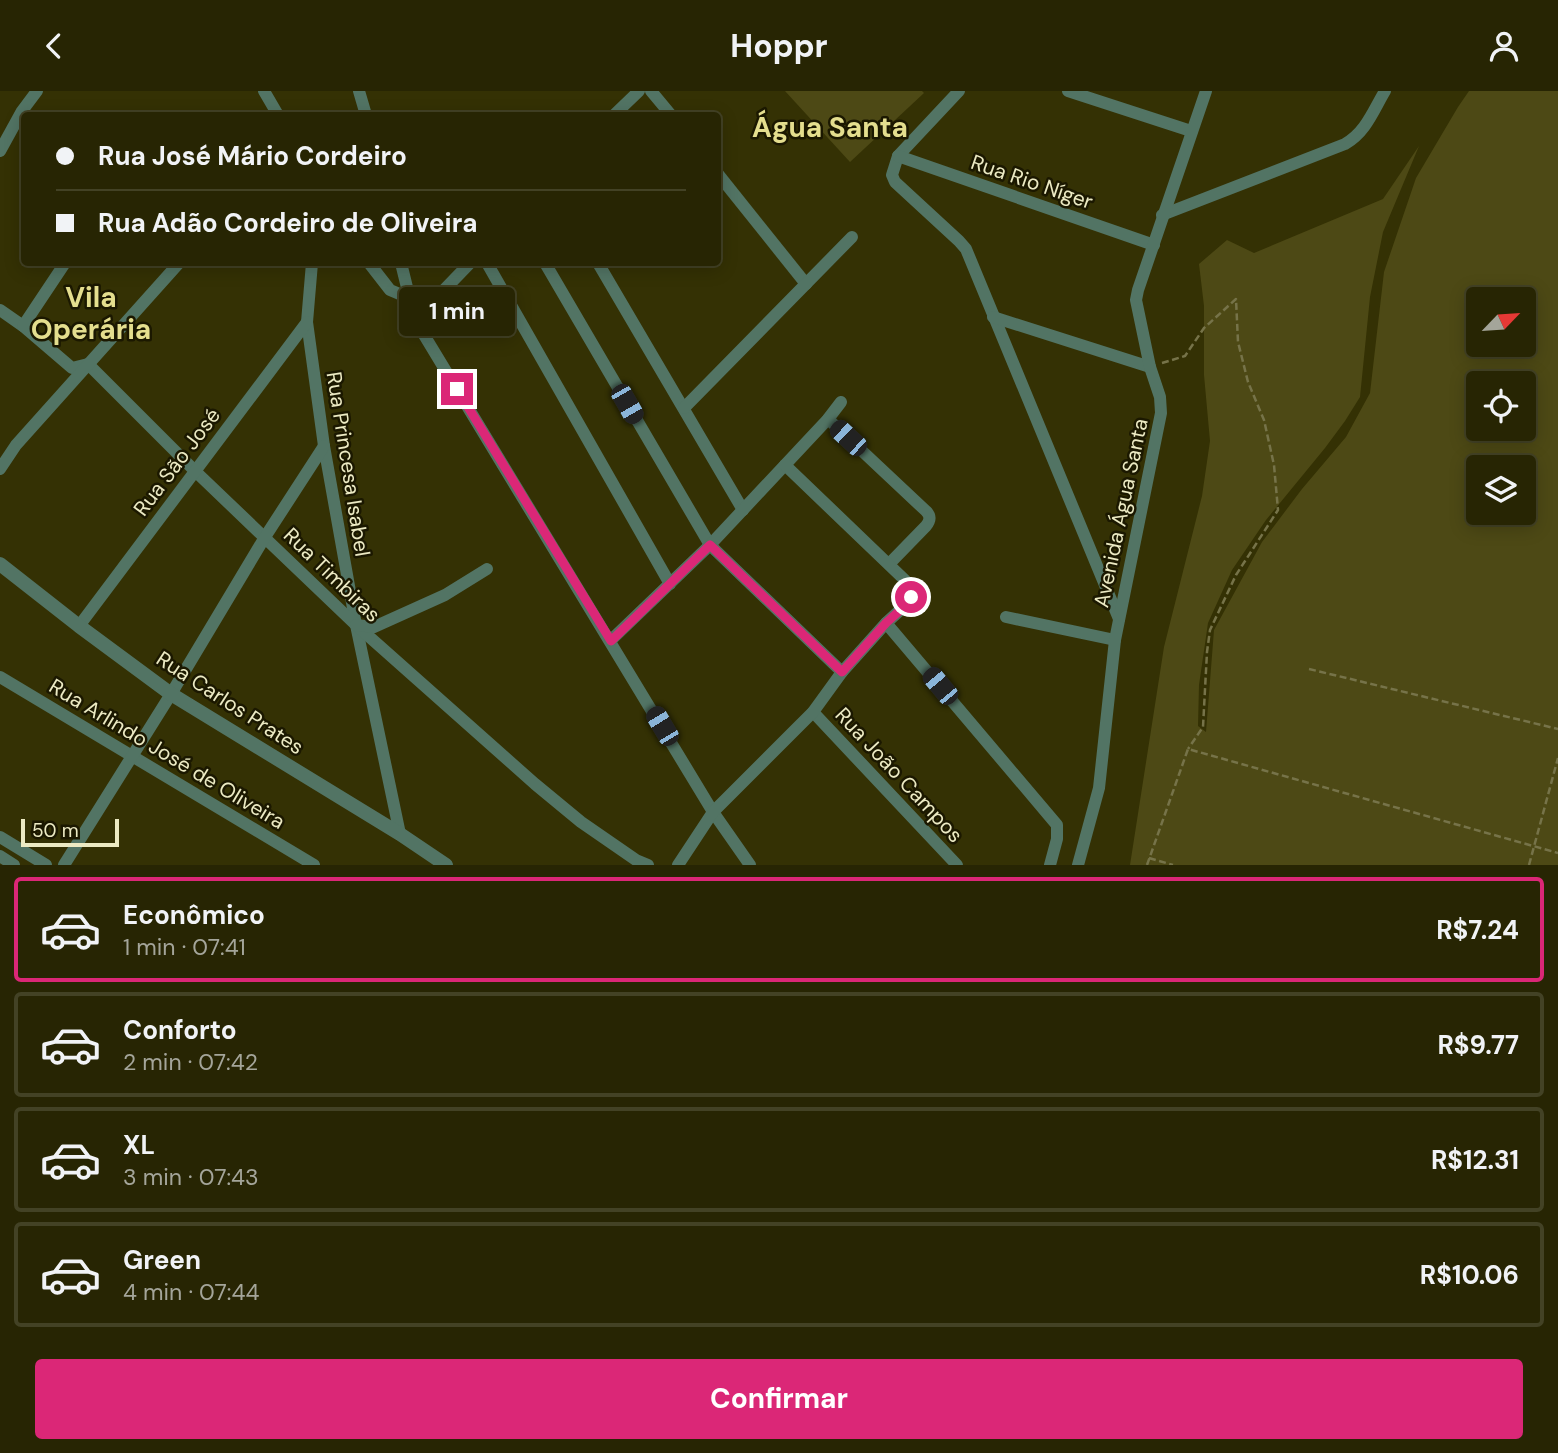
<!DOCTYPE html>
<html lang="pt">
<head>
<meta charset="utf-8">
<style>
  :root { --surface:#272503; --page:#333112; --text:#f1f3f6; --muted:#a4a59a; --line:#434225; --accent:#db2777 }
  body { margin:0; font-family:"DM Sans",sans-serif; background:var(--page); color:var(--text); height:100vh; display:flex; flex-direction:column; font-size:26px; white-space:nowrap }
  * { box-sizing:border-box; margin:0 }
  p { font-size:23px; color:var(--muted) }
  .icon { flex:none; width:38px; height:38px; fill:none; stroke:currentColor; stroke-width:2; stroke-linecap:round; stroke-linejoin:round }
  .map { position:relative; height:774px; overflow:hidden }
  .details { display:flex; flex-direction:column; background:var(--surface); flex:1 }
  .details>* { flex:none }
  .hud { position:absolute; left:21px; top:21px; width:700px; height:154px; border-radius:7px; box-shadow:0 4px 18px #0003,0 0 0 2px var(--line); display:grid; align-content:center; height:154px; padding:0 35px; background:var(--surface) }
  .needle { width:46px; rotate:65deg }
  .fabs { position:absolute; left:1466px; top:196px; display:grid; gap:14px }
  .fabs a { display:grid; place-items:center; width:70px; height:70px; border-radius:7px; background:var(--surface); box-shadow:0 4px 18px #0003,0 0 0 2px var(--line); font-size:35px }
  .scale { position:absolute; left:21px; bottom:18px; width:98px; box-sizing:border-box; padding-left:7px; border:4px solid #eceac3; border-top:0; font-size:19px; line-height:24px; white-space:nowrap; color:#eceac3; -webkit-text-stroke:5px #1b1800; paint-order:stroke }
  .end { position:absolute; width:32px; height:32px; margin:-16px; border:9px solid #db2777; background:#fff; box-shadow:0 0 0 4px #fff }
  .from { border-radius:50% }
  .bubble { position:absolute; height:49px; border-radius:7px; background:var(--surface); box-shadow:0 4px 18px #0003,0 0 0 2px var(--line); font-size:23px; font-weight:700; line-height:49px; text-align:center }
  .car { position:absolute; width:21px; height:42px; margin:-21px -10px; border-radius:9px; box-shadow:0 0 5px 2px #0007; background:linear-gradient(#222 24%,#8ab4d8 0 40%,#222 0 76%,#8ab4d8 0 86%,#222 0) }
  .hud b { display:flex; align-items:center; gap:24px; height:66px; font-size:26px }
  .hud b+b { border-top:2px solid var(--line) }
  .hud i { width:18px; height:18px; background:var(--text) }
  ul { padding:12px 0 0; list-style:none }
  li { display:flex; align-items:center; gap:21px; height:105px; margin:0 14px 10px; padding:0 21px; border:4px solid var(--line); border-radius:7px }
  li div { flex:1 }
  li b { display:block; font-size:26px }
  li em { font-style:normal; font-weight:700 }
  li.active { border-color:var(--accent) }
  li>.icon { width:63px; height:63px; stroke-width:1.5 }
  .button { display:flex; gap:14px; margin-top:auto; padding:14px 35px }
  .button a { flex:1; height:80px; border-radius:7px; background:var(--accent); color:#fff; font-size:28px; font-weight:700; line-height:80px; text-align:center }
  header { display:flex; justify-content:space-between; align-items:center; height:91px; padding:0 35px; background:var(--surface); font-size:32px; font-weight:700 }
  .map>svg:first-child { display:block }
  .green { fill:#4d4915; fill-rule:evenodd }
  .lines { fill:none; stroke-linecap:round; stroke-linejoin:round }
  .path { stroke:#767349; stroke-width:2.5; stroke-dasharray:7 3.5; stroke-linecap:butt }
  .minor { stroke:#527464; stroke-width:12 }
  .tertiary { stroke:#527464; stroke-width:14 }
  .route { stroke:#db2777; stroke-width:9 }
  .labels { text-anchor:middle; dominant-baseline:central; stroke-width:5; stroke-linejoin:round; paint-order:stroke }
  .street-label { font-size:21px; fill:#eceac3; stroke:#1b1800 }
  .district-label { font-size:28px; font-weight:bold; fill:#e4de8e; stroke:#1b1800 }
</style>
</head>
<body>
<header><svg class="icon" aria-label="back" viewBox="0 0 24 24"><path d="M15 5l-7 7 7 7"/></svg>Hoppr<svg class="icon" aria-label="person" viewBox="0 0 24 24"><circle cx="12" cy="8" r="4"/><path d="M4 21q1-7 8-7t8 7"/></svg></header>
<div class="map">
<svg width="1558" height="774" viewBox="0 0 1558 774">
  <rect width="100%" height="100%" fill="#343104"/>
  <g class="green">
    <polygon points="785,0 922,0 924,2 850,71"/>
    <path d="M1469 0H1558V774H1130L1164 556 1202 405 1210 350 1204 284V215L1199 173 1227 149 1254 162 1383 108 1419 55 1383 141 1370 206 1360 306 1345 330 1325 357 1266 429 1232 479 1208 532 1199 594 1198 635 1206 641 1214 539 1262 451 1302 398 1346 346 1370 302 1384 181 1416 87 1458 16ZM1524 208V254H1479V208ZM1479 292H1524V338H1479ZM1479 376H1524V422H1479Z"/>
  </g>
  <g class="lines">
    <g class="path">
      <polyline points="1162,272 1185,265 1204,237 1236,208 1238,251 1248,291 1264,329 1274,374 1278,419 1236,484 1210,539 1207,561 1203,636 1188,658"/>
      <polyline points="1309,578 1558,638"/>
      <polyline points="1149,767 1173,774"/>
      <polyline points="1147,774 1188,658 1558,762"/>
      <polyline points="1529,774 1558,667"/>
    </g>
    <g class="minor">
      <polyline points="264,0 278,24"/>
      <polyline points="359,0 366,24"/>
      <polyline points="651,0 671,24"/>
      <polyline points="959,0 898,65 892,84 895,91 959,150 966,158 1119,528"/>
      <polyline points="1068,0 1191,40"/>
      <polyline points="614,24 639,0"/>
      <polyline points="0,60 22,20 37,0"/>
      <polyline points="898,65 1154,154"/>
      <polyline points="718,83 806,193"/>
      <path d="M1162 124 1345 53C1366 41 1373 20 1385 0"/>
      <polyline points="312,172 307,231 324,355 356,534 400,743"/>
      <polyline points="369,172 390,199 409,207"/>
      <polyline points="401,172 415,229 713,721 750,774"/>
      <polyline points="487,172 670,493"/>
      <polyline points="545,172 710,454 842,581"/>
      <polyline points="598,172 743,419"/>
      <polyline points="0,219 23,235 72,277 88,273 195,380 356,534 535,693 581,731 636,769 648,774"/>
      <polyline points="993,226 1150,276"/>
      <polyline points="415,229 470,172"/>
      <polyline points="23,235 65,172"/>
      <polyline points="684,317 852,146"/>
      <path d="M828 328 926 420C931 425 930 430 926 435L889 473"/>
      <polyline points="0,378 16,354 179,172"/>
      <polyline points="1006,526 1115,549"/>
      <polyline points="886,532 1057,734 1057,748 1050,774"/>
      <polyline points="356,534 374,536 445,504 487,478"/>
      <polyline points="79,535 307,231"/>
      <polyline points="610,550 710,454 828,328 841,311"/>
      <polyline points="0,586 314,774"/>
      <polyline points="813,621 957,774"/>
      <polyline points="0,746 46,774"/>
      <polyline points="0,765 14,774"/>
      <polyline points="64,774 171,603 265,446 324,355"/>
      <polyline points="678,774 713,721 813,621 842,581 886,532 908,512 911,506 909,493 785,374"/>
      <polyline points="1078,774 1099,697 1115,549 1161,322 1160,306 1150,276 1136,209 1138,199 1206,0"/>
    </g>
    <polyline class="tertiary" points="0,473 79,535 171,603 400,743 446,774"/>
  </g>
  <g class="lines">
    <polyline class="route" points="457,298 611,550 710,454 842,581 886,532 908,512 911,506"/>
  </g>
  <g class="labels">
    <g class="street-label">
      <text transform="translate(1032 91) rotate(19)">Rua Rio Níger</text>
      <text transform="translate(177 371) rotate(-53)">Rua São José</text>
      <text transform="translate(348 373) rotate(81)">Rua Princesa Isabel</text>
      <text transform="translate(1121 422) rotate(-78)">Avenida Água Santa</text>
      <text transform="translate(332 484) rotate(44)">Rua Timbiras</text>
      <text transform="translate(230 612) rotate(33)">Rua Carlos Prates</text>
      <text transform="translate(167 663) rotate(31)">Rua Arlindo José de Oliveira</text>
      <text transform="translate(899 684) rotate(47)">Rua João Campos</text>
    </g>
    <g class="district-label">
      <text x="830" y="36">Água Santa</text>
      <text x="91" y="206">Vila<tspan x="91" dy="32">Operária</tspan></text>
    </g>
  </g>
</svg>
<div class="fabs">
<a><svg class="needle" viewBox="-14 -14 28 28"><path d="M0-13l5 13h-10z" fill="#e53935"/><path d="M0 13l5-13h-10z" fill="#a4a59a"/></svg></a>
<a><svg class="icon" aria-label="locate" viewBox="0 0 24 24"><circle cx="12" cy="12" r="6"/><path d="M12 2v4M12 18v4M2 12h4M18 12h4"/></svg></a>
<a><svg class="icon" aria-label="layers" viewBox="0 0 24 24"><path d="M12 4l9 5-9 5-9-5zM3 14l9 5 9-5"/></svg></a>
</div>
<div class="scale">50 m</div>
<i class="end from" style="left:911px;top:506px"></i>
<i class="end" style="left:457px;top:298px"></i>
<div class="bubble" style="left:399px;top:196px;width:116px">1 min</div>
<i class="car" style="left:627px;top:313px;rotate:150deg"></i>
<i class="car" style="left:848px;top:347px;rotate:313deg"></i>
<i class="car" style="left:940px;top:595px;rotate:320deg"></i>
<i class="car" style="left:662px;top:635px;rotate:329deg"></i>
<div class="hud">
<b><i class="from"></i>Rua José Mário Cordeiro</b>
<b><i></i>Rua Adão Cordeiro de Oliveira</b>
</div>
</div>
<section class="details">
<ul>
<li class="active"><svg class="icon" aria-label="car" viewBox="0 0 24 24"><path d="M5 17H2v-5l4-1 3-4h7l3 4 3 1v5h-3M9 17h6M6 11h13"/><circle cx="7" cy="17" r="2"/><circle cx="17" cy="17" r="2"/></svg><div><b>Econômico</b><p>1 min · 07:41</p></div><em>R$7.24</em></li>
<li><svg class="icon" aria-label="car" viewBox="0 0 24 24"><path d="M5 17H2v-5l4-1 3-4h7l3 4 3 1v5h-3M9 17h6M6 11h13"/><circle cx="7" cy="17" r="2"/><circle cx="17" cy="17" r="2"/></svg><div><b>Conforto</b><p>2 min · 07:42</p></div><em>R$9.77</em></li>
<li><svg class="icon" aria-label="car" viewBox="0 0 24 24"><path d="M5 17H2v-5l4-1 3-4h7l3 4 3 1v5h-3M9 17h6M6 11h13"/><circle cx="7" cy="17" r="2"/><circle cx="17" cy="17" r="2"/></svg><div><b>XL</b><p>3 min · 07:43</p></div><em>R$12.31</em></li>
<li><svg class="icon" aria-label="car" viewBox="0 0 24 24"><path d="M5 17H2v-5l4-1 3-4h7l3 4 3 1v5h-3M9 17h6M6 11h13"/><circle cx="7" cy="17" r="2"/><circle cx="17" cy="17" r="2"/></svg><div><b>Green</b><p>4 min · 07:44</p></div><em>R$10.06</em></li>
</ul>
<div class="button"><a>Confirmar</a></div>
</section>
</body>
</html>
